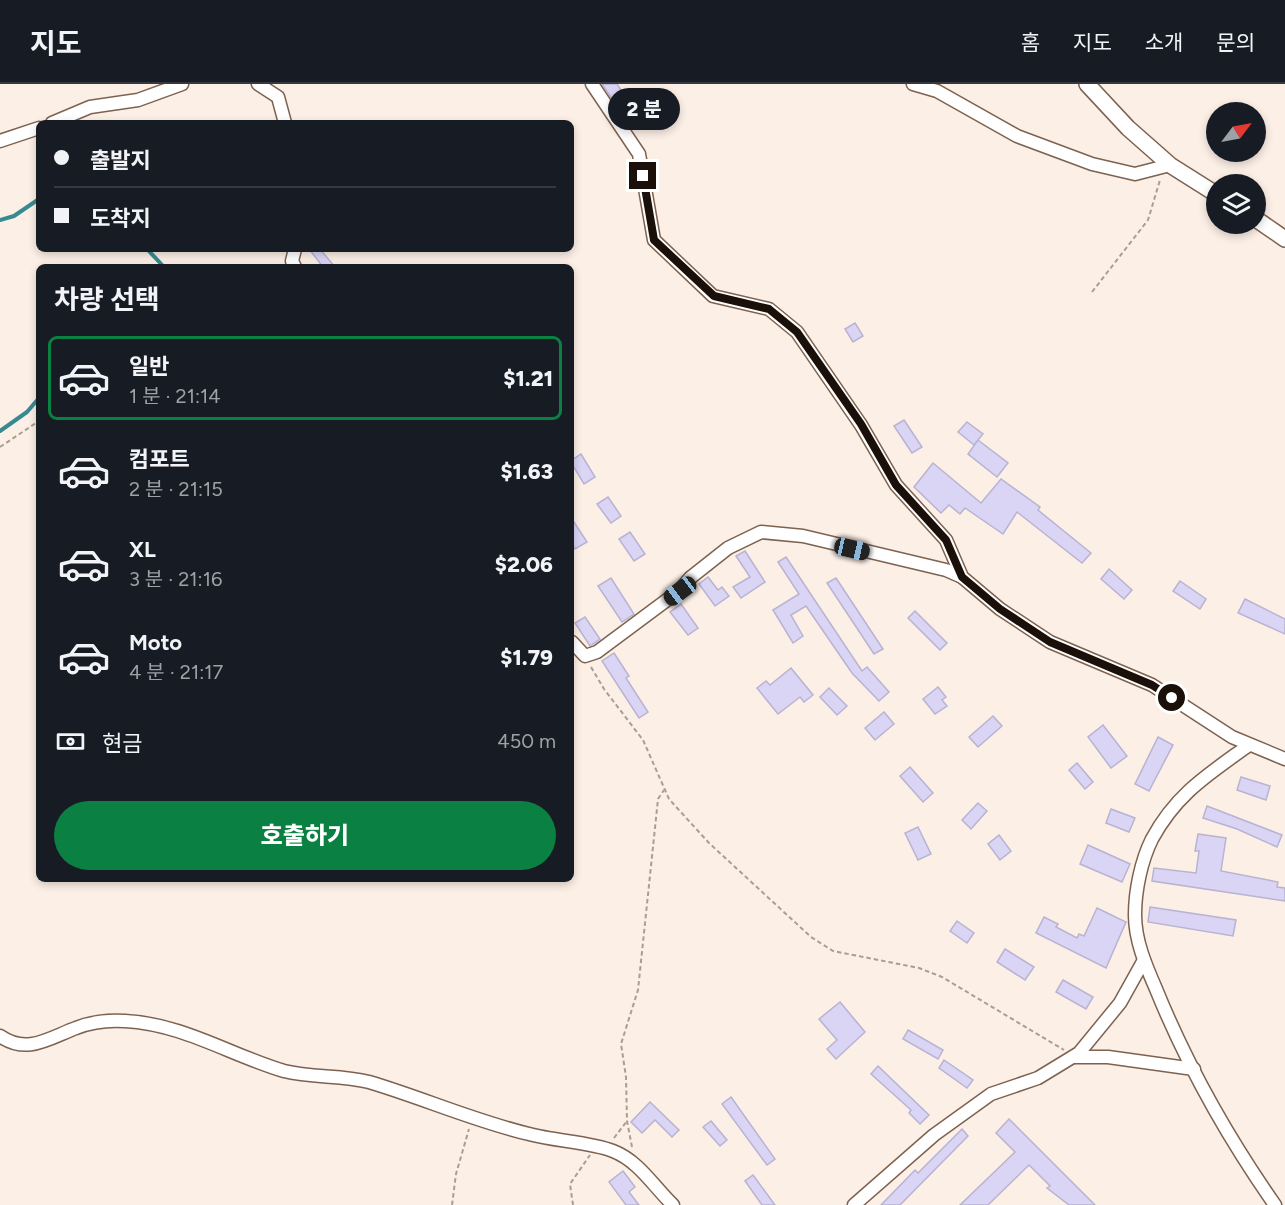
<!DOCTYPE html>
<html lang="ko">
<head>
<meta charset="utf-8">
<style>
  :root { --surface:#171b24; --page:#20242c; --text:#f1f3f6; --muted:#9ea1a6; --line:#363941; --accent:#0b8043 }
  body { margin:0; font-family:Figtree,"Noto Sans KR",sans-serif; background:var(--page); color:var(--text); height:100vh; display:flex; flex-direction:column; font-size:22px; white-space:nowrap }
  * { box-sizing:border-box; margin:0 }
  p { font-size:20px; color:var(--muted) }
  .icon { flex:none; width:33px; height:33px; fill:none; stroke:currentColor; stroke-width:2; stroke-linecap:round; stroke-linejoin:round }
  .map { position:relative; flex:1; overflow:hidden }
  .side { position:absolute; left:36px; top:180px; width:538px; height:618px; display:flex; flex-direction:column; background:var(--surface); border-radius:9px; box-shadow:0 3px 9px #0003 }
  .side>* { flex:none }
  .hud { position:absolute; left:36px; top:36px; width:538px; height:132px; border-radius:9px; box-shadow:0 3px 9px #0003; display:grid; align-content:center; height:132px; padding:0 18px; background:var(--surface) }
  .needle { width:39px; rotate:58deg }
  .fabs { position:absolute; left:1206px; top:18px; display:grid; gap:12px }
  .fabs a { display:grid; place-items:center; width:60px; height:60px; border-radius:50%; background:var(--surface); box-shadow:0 3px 9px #0003; font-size:30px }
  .end { position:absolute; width:27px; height:27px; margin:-14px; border:8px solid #1a1009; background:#fff; box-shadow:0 0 0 3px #fff }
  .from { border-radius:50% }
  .bubble { position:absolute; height:42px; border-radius:21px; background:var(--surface); box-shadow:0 3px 9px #0003; font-size:20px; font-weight:800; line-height:42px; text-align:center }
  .car { position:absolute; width:18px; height:36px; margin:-18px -9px; border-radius:8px; box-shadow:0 0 4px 2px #0007; background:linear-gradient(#222 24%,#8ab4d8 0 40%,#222 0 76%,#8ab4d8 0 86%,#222 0) }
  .hud b { display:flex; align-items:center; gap:21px; height:57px; font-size:22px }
  .hud b+b { border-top:2px solid var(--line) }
  .hud i { width:15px; height:15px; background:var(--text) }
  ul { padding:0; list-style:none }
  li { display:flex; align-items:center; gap:18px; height:84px; margin:0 12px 9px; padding:0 6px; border:3px solid transparent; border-radius:9px }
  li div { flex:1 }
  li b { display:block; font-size:22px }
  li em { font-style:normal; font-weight:800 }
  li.active { border-color:var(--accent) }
  li>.icon { width:54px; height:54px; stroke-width:1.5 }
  h2 { padding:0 18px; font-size:27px; line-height:72px }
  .pay { display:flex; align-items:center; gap:15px; height:66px; padding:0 18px; font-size:22px }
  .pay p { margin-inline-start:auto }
  .cta { display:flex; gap:12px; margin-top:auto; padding:12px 18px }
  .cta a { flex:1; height:69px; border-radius:36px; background:var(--accent); color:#fff; font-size:24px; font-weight:800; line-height:69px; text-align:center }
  header { display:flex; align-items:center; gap:36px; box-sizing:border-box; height:84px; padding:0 30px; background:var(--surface); border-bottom:2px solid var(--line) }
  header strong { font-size:28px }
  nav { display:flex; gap:33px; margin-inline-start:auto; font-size:21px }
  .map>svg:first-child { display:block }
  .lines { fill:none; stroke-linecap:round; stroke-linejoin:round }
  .stream { stroke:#378a90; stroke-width:4 }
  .building { fill:#dad4f5; stroke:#b9b3d2; stroke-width:1.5 }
  .minor-casing { stroke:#7d6250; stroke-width:15 }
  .major-casing { stroke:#7d6250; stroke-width:18 }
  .path { stroke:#a99d94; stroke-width:2; stroke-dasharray:4.5 3; stroke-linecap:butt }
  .minor { stroke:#fff; stroke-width:12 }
  .major { stroke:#fff; stroke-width:15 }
  .route { stroke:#1a1009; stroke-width:8 }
</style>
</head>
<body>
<header>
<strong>지도</strong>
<nav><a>홈</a><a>지도</a><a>소개</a><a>문의</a></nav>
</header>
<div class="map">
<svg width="1285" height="1121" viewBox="0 0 1285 1121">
  <rect width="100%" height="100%" fill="#fcefe6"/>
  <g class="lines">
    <g class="stream">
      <polyline points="0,136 14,132 39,115"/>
      <polyline points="147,165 164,183"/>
      <polyline points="0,347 27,328 39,314"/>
    </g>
  </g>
  <g class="building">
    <polygon points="602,0 617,0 627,15 617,22"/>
    <polygon points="309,165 320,165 335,183 323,183"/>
    <polygon points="855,239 863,252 853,258 845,245"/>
    <polygon points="904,336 922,363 912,369 894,342"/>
    <polygon points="967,338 983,350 974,361 958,348"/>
    <polygon points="978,356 1008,379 997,393 968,370"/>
    <polygon points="581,370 595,393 584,400 572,380 572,376"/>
    <polygon points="933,379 981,419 1001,395 1040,423 1038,426 1091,469 1082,479 1017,428 1003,450 965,424 960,430 949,421 941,429 914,403"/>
    <polygon points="608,413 621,432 611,439 597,420"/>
    <polygon points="572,435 587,458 575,465 572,459"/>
    <polygon points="630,448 645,470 634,477 619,455"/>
    <polygon points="745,467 765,498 741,514 733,503 750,493 736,472"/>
    <polygon points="786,473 862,587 867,583 889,608 879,617 852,589 806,522 791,531 803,552 793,559 773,526 799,510 778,478"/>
    <polygon points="1109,485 1132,506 1124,515 1101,495"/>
    <polygon points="708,493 718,506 722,503 729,512 715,522 699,500"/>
    <polygon points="611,494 634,530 622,538 598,502"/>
    <polygon points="836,494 883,565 874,570 827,499"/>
    <polygon points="1180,497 1206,515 1200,525 1173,507"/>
    <polygon points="1245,515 1285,535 1285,550 1238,529"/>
    <polygon points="681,520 698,544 688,551 670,528"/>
    <polygon points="915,527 947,559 940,566 908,534"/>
    <polygon points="585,533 600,555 590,562 575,539"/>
    <polygon points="614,569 629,592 626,594 648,628 639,634 602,577"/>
    <polygon points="791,584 813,611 804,618 800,613 778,630 757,604 766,597 770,601"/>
    <polygon points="938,603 946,613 942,616 947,622 935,630 923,615"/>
    <polygon points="829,604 847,622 837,631 820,613"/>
    <polygon points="884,628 894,640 875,656 865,644"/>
    <polygon points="993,632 1002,642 978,663 969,653"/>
    <polygon points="1103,641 1127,672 1111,684 1088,653"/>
    <polygon points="1158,653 1173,661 1149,707 1135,700"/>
    <polygon points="1077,679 1093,698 1085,705 1069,686"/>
    <polygon points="910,683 933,709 923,718 900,692"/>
    <polygon points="1241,693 1270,702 1266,716 1237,706"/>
    <polygon points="978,719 987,727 971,745 962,736"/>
    <polygon points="1207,722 1282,751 1277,763 1237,745 1203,734"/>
    <polygon points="1111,725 1135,734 1129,748 1106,739"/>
    <polygon points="918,743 931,770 918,776 905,749"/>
    <polygon points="1198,750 1226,754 1221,787 1278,798 1277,803 1285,804 1285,817 1152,797 1154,784 1196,789 1199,767 1195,767"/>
    <polygon points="999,751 1011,767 1000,776 988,760"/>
    <polygon points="1088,761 1130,780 1122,798 1080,780"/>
    <polygon points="1150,823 1236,836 1233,852 1148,838"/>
    <polygon points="1097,824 1126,838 1106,884 1036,849 1044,833 1058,840 1056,843 1077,854 1079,850 1084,852"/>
    <polygon points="957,837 974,849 967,859 950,847"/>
    <polygon points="1005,865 1034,883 1025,896 997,878"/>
    <polygon points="1063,896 1093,913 1086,925 1056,908"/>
    <polygon points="840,918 865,948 836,975 827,965 837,956 819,935"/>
    <polygon points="908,946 943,966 938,975 903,955"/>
    <polygon points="944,976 973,996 967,1004 939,984"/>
    <polygon points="878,982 929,1031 920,1040 909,1029 911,1026 871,990"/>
    <polygon points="731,1013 775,1075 767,1081 722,1020"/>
    <polygon points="650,1018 679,1046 672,1053 655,1036 642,1049 631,1038"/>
    <polygon points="1009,1035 1095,1121 1069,1121 1047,1104 1050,1102 1029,1081 988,1121 960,1121 1015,1068 996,1049"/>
    <polygon points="711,1037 727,1056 720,1062 703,1043"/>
    <polygon points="962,1045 968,1052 900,1121 881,1121 915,1086 918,1089"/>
    <polygon points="623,1087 635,1103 629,1108 639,1121 626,1121 609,1098"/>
    <polygon points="753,1091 775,1121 762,1121 745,1097"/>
  </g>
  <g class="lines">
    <g class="minor-casing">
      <g id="minor">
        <polyline points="258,0 278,13 285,39"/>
        <polyline points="592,0 639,70 654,156 713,212 769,225 797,248 861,341 896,401 946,456 962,493 1000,525 1050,558 1152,601 1232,653 1285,675"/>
        <polyline points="913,0 937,7 1017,52 1092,80 1135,90 1170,81"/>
        <polyline points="52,39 90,23 138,16 182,0"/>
        <polyline points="0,57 39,44"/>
        <polyline points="295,165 292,177 295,183"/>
        <polyline points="572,558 585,572 597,568 679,507 690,494 728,464 761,448 803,452 946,486 962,493"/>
        <path d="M1249 661C1209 690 1177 709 1152 755 1141 777 1135 807 1135 831 1135 857 1146 882 1156 905 1187 981 1228 1054 1275 1121"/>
        <path d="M0 952C27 971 49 954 76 944 91 938 109 936 125 937 183 940 230 971 284 987 312 994 341 991 369 998 423 1014 474 1037 529 1050 554 1057 591 1058 613 1067 639 1077 654 1103 673 1121"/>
        <polyline points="1074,973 1108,973 1194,985"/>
        <polyline points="854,1121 934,1051 991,1010 1038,994 1079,969 1120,919 1144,876"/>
      </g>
    </g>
    <g class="major-casing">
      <g id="major">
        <polyline points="1087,0 1128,44 1170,81 1216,110"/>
        <polyline points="1256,135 1285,155"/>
      </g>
    </g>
    <g class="path">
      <polyline points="1092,208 1148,136 1160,96"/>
      <polyline points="0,363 39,337"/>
      <polyline points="591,583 604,605 643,656 669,715 709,759 811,853 833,867 919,884 942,893 1064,966"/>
      <polyline points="614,1054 627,1037"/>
      <polyline points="632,1063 627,1037 626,993 621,960 638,906 658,715 664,706"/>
      <polyline points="452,1121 456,1090 469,1045"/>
      <polyline points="573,1121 570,1100 590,1071"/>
    </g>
    <use href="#minor" class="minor"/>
    <use href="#major" class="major"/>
  </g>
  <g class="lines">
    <polyline class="route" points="643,92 654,156 714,212 769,225 797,248 861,340 896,401 946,456 962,493 1000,525 1050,558 1152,601 1172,614"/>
  </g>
</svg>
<div class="fabs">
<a><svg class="needle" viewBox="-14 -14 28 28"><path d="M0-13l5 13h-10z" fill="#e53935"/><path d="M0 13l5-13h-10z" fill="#9ea1a6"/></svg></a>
<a><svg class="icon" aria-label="layers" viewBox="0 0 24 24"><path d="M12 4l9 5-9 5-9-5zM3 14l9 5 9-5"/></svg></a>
</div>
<i class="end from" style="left:1172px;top:614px"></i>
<i class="end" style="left:643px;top:92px"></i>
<div class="bubble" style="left:608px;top:4px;width:72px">2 분</div>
<i class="car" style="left:852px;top:465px;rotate:103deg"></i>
<i class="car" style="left:680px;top:507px;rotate:233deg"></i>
<div class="hud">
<b><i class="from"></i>출발지</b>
<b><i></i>도착지</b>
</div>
<section class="side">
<h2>차량 선택</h2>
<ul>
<li class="active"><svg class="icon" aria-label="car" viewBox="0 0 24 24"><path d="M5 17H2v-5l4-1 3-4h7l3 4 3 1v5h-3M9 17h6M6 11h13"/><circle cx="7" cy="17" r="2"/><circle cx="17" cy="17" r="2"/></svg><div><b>일반</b><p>1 분 · 21:14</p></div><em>$1.21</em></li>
<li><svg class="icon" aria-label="car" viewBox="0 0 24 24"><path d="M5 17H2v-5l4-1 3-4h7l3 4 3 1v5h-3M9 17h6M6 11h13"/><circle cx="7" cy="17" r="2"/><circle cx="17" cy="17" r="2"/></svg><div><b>컴포트</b><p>2 분 · 21:15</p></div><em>$1.63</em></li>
<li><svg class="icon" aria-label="car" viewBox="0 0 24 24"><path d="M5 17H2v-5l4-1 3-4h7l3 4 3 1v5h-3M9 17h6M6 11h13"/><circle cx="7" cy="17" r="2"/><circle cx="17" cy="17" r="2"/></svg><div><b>XL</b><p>3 분 · 21:16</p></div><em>$2.06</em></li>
<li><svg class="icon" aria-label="car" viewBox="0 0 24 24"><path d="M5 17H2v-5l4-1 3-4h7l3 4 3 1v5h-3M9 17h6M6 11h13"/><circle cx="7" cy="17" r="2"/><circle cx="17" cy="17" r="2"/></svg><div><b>Moto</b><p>4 분 · 21:17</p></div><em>$1.79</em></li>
</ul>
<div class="pay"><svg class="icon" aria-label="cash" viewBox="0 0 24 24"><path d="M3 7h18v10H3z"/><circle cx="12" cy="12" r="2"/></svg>현금<p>450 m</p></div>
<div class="cta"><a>호출하기</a></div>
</section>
</div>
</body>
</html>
